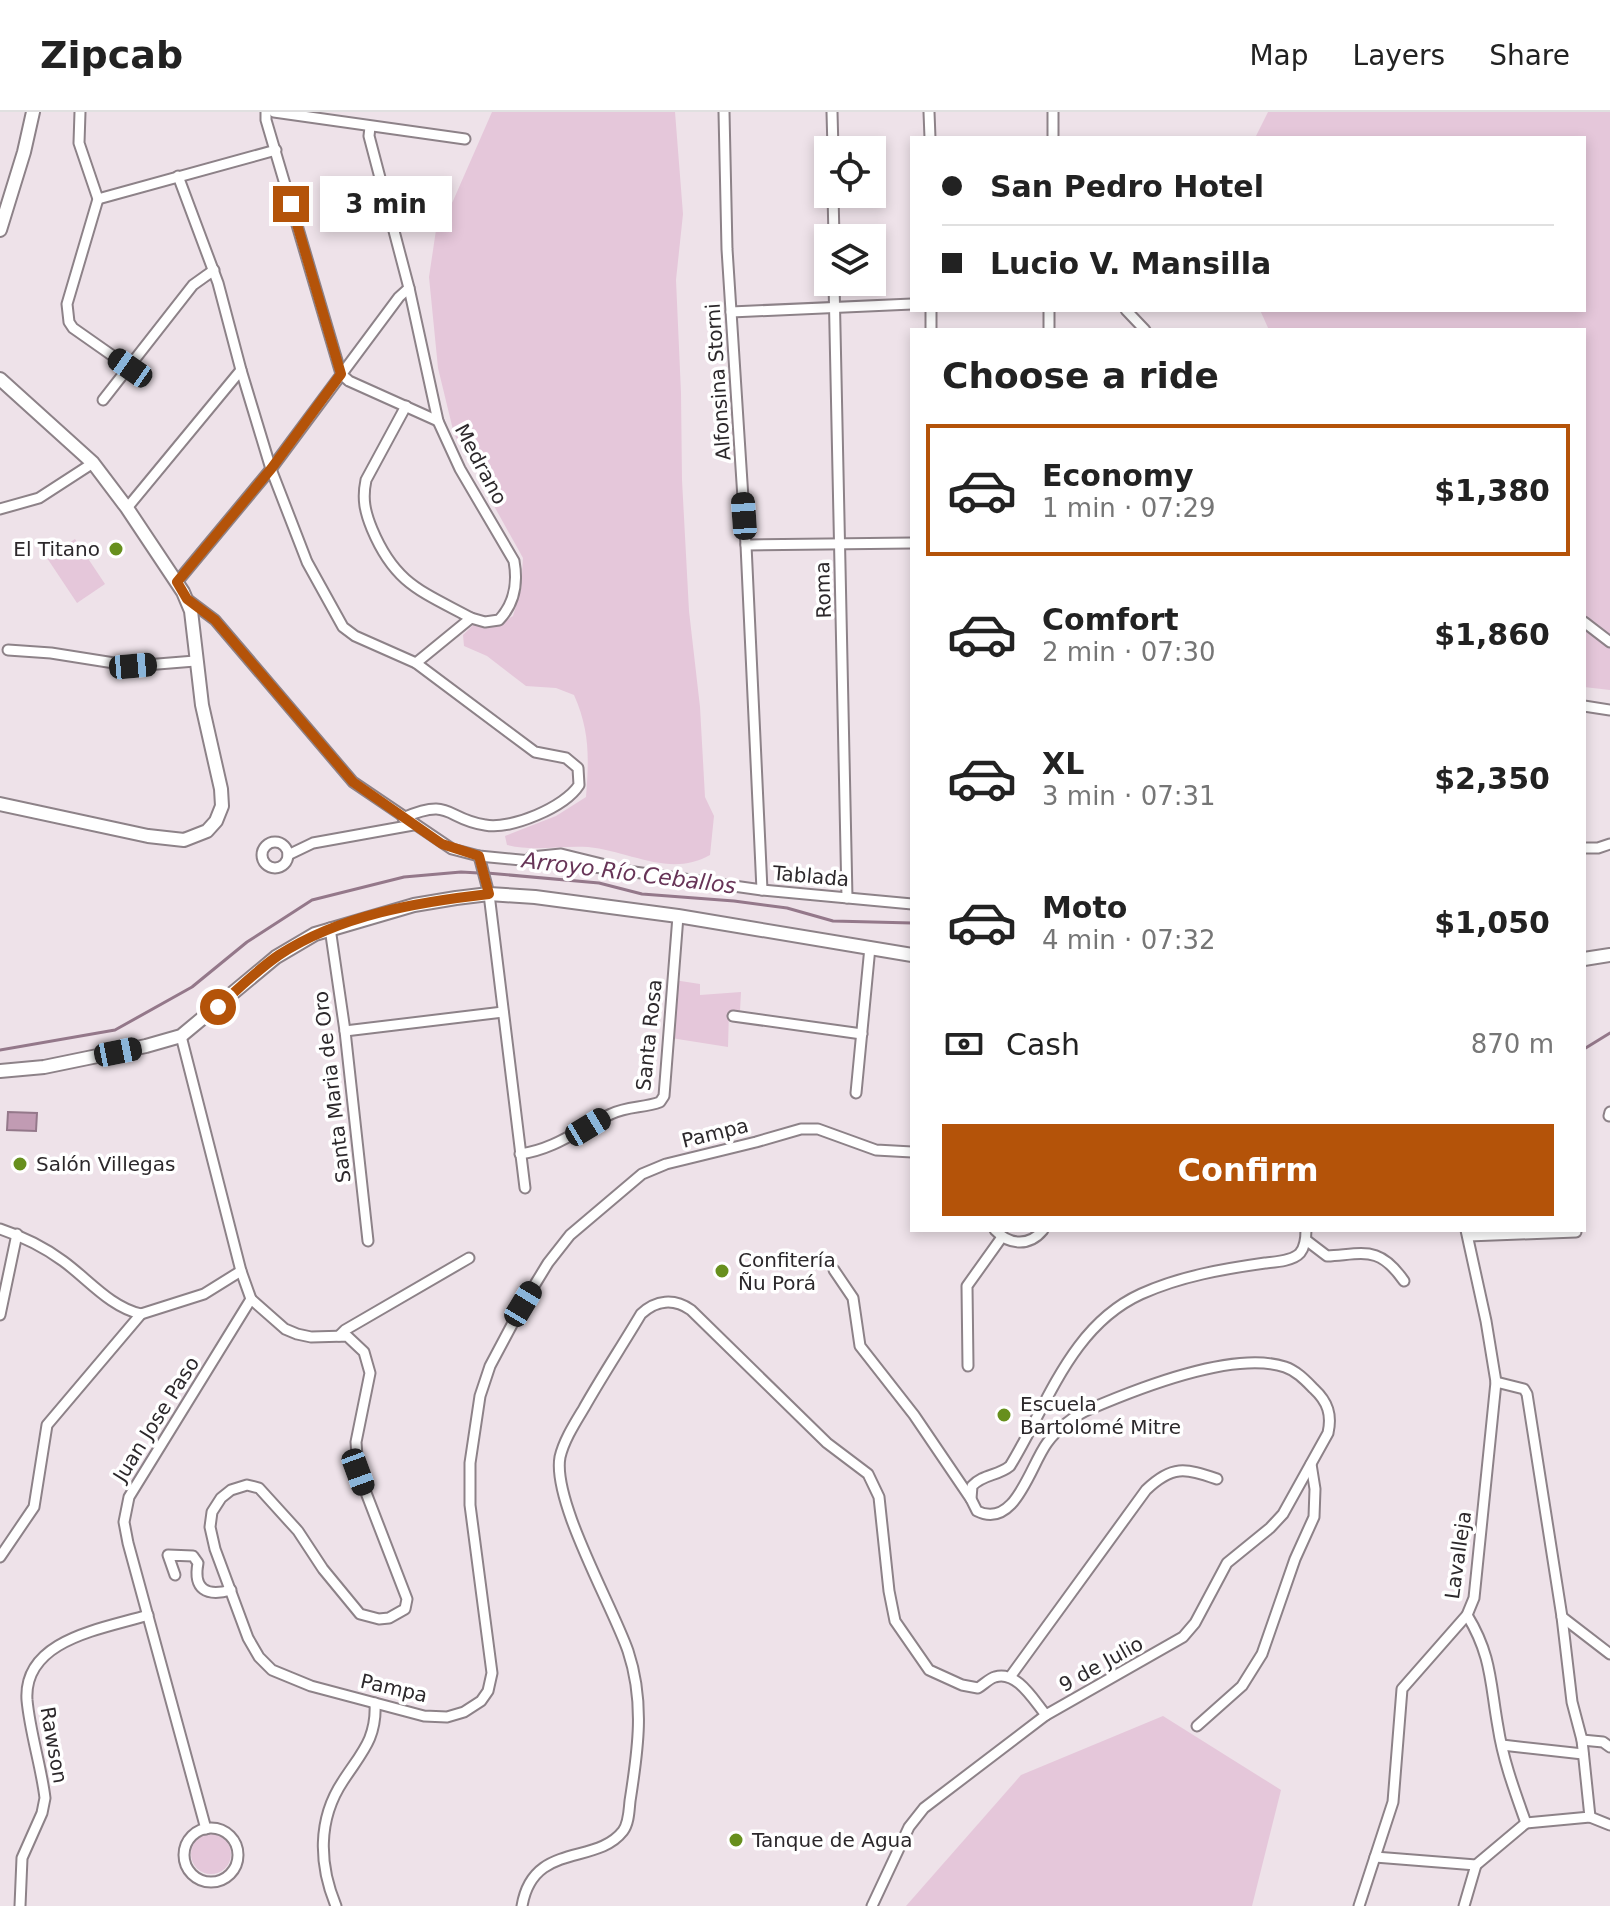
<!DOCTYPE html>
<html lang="en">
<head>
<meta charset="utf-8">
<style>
  :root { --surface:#fff; --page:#f2f2f2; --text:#222; --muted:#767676; --line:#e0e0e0; --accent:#b45309 }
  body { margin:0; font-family:"DejaVu Sans",sans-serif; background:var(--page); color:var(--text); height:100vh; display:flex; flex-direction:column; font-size:30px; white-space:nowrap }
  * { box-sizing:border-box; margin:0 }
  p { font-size:26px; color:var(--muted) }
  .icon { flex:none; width:44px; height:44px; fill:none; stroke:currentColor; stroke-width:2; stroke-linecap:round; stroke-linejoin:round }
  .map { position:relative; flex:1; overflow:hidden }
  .sheet { position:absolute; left:910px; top:216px; width:676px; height:904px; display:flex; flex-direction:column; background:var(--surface); border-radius:0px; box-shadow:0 4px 12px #0003 }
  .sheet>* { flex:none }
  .banner { position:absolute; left:910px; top:24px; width:676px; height:176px; border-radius:0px; box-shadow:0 4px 12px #0003; display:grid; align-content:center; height:176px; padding:0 32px; background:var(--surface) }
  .fabs { position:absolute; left:814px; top:24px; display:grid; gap:16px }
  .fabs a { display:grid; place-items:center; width:72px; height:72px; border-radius:0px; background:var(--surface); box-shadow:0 4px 12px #0003; font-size:40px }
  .end { position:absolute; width:36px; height:36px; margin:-18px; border:10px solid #b45309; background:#fff; box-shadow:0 0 0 4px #fff }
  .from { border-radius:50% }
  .bubble { position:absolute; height:56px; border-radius:0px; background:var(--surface); box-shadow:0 4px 12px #0003; font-size:26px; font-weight:800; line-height:56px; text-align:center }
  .car { position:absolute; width:24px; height:48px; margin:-24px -12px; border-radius:10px; box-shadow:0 0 6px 2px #0007; background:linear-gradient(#222 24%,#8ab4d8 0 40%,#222 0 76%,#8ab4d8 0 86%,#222 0) }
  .banner b { display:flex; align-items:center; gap:28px; height:76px; font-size:30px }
  .banner b+b { border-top:2px solid var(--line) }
  .banner i { width:20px; height:20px; background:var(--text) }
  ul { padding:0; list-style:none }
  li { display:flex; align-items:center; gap:24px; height:132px; margin:0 16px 12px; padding:0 16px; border:4px solid transparent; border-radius:0px }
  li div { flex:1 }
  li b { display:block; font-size:30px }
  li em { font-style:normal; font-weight:800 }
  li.current { border-color:var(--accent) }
  li>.icon { width:72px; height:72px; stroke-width:1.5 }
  h2 { padding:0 32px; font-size:36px; line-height:96px }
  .pay { display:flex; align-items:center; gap:20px; height:88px; padding:0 32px; font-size:30px }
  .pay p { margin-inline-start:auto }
  .cta { display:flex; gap:16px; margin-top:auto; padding:16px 32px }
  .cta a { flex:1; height:92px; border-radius:0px; background:var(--accent); color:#fff; font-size:32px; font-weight:800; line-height:92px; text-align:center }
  header { display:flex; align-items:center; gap:48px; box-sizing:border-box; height:112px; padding:0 40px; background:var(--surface); border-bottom:2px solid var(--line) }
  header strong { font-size:38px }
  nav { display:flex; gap:44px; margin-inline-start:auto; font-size:28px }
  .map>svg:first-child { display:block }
  .green { fill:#e5c7da }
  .water { fill:#c19bb3; stroke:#94788a; stroke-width:2 }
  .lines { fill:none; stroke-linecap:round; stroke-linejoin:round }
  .stream { stroke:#94788a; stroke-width:3 }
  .minor-casing { stroke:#8d8288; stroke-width:13 }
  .major-casing { stroke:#8d8288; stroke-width:16 }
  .minor { stroke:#fff; stroke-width:9 }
  .major { stroke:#fff; stroke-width:12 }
  .route { stroke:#b45309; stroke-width:10 }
  .poi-dot { fill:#678f1d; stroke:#fff; stroke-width:3 }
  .labels { text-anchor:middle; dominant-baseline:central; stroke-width:7; stroke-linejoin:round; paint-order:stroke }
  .street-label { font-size:20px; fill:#2c282b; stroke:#fff }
  .poi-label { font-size:20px; fill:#2c282b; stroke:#fff; text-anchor:start }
  .water-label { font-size:22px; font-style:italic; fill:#673457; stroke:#fff }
</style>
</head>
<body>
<header>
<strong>Zipcab</strong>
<nav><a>Map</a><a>Layers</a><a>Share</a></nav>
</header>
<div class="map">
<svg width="1610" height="1794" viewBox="0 0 1610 1794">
  <rect width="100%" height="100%" fill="#eee2e9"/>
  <g class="green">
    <path d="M492 0H675L683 102 676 168 681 281 682 368 689 499 700 595 705 685 714 704 710 743C670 766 630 739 588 735 561 733 535 740 507 733L505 724 556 704 586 685C589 646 590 619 574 583L556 576 526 574 487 544 464 534 463 523 473 513H498L513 504 521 477 523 446 454 322 438 256 429 165 436 118 453 89Z"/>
    <polygon points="1268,0 1610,0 1610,578 1584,575 1584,218 1269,218 1260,198 1584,198 1584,26 1255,26"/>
    <polygon points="75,427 105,472 77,491 47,446"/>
    <polygon points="674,868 700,872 700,883 741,880 740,899 729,899 728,935 671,926"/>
    <polygon points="1163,1604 1281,1678 1252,1794 906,1794 1021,1663"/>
    <circle cx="211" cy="1742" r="20"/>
  </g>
  <polygon class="water" points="8,1000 37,1001 36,1019 7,1018"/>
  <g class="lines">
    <g class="stream">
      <polyline points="487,761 599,771 642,782 734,789 787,796 833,809 912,811"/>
      <polyline points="1584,937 1610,921"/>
      <polyline points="0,938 115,918 192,875 247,830 312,788 404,765 461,760 479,761"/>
    </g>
    <g class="minor-casing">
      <g id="minor">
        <polyline points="80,0 79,31 98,87 67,192 69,210 73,216 130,256"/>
        <polyline points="266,0 266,8 341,262 349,269 438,309"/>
        <polyline points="274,0 465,27"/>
        <polyline points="724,0 727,137 746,433 762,778"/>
        <polyline points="832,0 833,38"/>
        <polyline points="929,0 930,26"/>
        <path d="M370 15 369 24 409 176 438 309 460 357 514 449C518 471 515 491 499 508L485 510 471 506 416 551"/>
        <polyline points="1053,26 1053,0"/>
        <path d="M178 64 218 171 241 258 271 357 307 450 343 515 355 524 416 551 535 640 566 646 578 656 579 673C565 695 511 718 485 713 445 707 452 685 403 706"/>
        <polyline points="833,82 834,126"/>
        <polyline points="98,87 276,38"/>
        <polyline points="834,122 875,121"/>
        <polyline points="834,170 847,786"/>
        <polyline points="931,198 931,218"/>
        <polyline points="1126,198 1145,218"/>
        <polyline points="731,200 912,192"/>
        <polyline points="1049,218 1049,198"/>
        <polyline points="103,288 193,173 214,158"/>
        <path d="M406 294 366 368C362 387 365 400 372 417 395 472 421 479 471 506"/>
        <polyline points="127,396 241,258"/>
        <polyline points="0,397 39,386 93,351"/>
        <polyline points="746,433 912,431"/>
        <polyline points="177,470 271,357 399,185 409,176"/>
        <polyline points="187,487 215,508 353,670 452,737 479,744 613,757 762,778 912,792"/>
        <polyline points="1584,510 1610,530"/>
        <polyline points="8,538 51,541 133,554 195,549"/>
        <polyline points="1584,594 1610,598"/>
        <circle cx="275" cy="743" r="13"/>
        <polyline points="1584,736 1598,736 1610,732"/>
        <polyline points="288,743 313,731 413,713"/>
        <polyline points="479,744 489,782 525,1076"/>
        <polyline points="531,745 561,742 606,753"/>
        <polyline points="330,816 345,919 368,1129"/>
        <polyline points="733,904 862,922"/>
        <polyline points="345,919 503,900"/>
        <polyline points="181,924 241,1159 251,1187 129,1385 124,1410 128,1431 206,1717"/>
        <polyline points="856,981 870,835"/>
        <polyline points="1609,1004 1610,1000"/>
        <path d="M520 1042C556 1037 580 1016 611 1002 627 994 644 996 660 990L664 984 678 804"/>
        <path d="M0 1117C21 1124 44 1135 63 1149 88 1167 110 1195 141 1202L204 1182 241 1159"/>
        <path d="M995 1118C1009 1133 1029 1135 1043 1118"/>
        <polyline points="1468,1124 1576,1120"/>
        <path d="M1306 1128 1327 1144C1364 1142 1379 1133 1404 1169"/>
        <polyline points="834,1158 853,1186 860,1234 914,1303 971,1387"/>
        <polyline points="251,1187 285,1217 297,1222 311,1225 347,1224 364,1240 370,1261 356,1330 358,1360 407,1487 405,1497 389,1506 379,1507 360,1502 323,1457 298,1419 259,1376 247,1373 231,1378 221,1386 212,1400 210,1415 215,1437 248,1526 259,1545 272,1558 311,1574 424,1604 447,1605 464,1600 481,1589 488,1579 492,1561 470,1393 470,1351 480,1284 490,1254 523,1192 548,1151 570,1123 642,1062 666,1052 756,1030 801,1017 818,1017 876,1038 912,1040"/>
        <polyline points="0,1203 17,1122"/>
        <polyline points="339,1224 345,1218 469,1146"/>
        <polyline points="968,1254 967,1174 1002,1125"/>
        <polyline points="1496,1270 1524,1277 1527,1282 1562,1505 1572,1590 1582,1628 1590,1705"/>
        <polyline points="0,1445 34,1395 47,1313 141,1202"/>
        <path d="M175 1463 168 1443 193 1444 198 1451C193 1477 206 1485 231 1478"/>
        <path d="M1467 1503C1492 1544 1490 1571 1498 1615 1503 1648 1515 1680 1526 1711L1590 1705 1610 1713"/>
        <polyline points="1562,1505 1610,1542"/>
        <path d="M1010 1565 1146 1378C1172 1353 1185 1356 1217 1367"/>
        <polyline points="1197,1614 1242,1574 1262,1542 1295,1447 1314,1405 1315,1377 1311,1352"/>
        <polyline points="1582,1628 1603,1630 1610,1635"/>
        <polyline points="1502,1633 1583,1642"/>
        <circle cx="211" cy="1743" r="27"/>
        <polyline points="1375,1745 1476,1753 1526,1711"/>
        <path d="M20 1794 22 1746 42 1701 45 1686C41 1653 30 1621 27 1588 23 1527 103 1517 148 1503"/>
        <path d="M336 1794C319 1753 317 1708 343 1669 361 1641 377 1627 375 1591"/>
        <path d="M522 1794C533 1729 596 1754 623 1719 629 1711 629 1698 630 1689 638 1638 645 1590 628 1539 612 1493 552 1389 560 1345 564 1328 575 1311 584 1296 602 1264 622 1234 641 1202 656 1188 674 1186 691 1198L827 1331 868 1362 879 1385 889 1479 895 1509 929 1558 962 1573 978 1576C983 1573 990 1566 995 1565 1017 1558 1034 1589 1046 1603L1183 1525 1195 1511 1227 1451 1270 1416 1283 1402 1328 1321C1332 1303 1328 1290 1314 1277 1306 1269 1297 1259 1285 1255 1234 1238 1139 1276 1090 1297 1075 1303 1057 1317 1047 1331 1030 1354 1015 1418 977 1399L971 1387 972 1374C983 1362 998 1364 1010 1354 1048 1292 1071 1214 1141 1182 1181 1164 1223 1157 1265 1151 1275 1150 1293 1149 1300 1141 1305 1135 1306 1125 1306 1118"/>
        <polyline points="872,1794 909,1715 924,1696 1046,1603"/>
        <polyline points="1359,1794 1393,1690 1402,1577 1467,1503 1474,1486 1496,1270 1486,1209 1466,1118"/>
        <polyline points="1464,1794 1476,1753"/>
      </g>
    </g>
    <g class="major-casing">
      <g id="major">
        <polyline points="0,118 24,40 33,0"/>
        <polyline points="0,267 93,351 127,396 183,480 191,499 202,593 221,677 222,694 216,709 207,719 184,728 148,724 0,692"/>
        <polyline points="1584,847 1610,843"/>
        <polyline points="0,959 44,955 146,934 181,924 276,845 315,822 414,793 456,786 489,782 535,785 678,804 912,843"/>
      </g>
    </g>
    <use href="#minor" class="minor"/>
    <use href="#major" class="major"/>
  </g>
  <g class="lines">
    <path class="route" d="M218 895C237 878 257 858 279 843 340 803 418 790 489 782L479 744 442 732 353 670 215 508 187 487 177 470 271 357 341 262 291 92"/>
  </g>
  <g class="poi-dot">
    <circle cx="116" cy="437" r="8"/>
    <circle cx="20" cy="1052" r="8"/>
    <circle cx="722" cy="1159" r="8"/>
    <circle cx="1004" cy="1303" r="8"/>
    <circle cx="736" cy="1728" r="8"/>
  </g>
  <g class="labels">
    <g class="street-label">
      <text transform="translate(718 270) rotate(-94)">Alfonsina Storni</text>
      <text transform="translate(481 352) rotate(62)">Medrano</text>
      <text transform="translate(823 478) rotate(-92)">Roma</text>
      <text transform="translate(811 764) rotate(5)">Tablada</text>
      <text transform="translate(649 923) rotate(-84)">Santa Rosa</text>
      <text transform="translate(332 975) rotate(-97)">Santa Maria de Oro</text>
      <text transform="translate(715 1021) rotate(-14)">Pampa</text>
      <text transform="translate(156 1307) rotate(-58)">Juan Jose Paso</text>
      <text transform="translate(1458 1443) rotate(-82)">Lavalleja</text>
      <text transform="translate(1101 1552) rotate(-29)">9 de Julio</text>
      <text transform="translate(394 1576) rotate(13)">Pampa</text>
      <text transform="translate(54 1633) rotate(80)">Rawson</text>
    </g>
    <g class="poi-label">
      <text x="100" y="437" text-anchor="end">El Titano</text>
      <text x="36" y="1052">Salón Villegas</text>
      <text x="738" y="1148">Confitería<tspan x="738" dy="23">Ñu Porá</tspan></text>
      <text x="1020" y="1292">Escuela<tspan x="1020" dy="23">Bartolomé Mitre</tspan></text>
      <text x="752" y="1728">Tanque de Agua</text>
    </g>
    <g class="water-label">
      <text transform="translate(629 761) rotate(7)">Arroyo Río Ceballos</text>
    </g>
  </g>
</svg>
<div class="fabs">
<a><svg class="icon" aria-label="locate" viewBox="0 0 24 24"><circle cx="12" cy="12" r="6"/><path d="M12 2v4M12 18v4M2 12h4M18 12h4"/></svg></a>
<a><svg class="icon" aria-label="layers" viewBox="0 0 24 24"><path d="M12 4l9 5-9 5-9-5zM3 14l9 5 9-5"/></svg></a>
</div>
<i class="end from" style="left:218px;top:895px"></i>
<i class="end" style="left:291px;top:92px"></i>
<div class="bubble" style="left:320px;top:64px;width:132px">3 min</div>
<i class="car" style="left:130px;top:256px;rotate:305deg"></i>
<i class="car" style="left:744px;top:404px;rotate:356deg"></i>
<i class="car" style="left:133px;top:554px;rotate:85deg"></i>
<i class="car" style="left:118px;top:940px;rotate:79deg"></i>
<i class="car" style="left:588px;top:1015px;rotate:59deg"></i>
<i class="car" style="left:523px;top:1192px;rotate:31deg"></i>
<i class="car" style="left:358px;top:1360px;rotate:160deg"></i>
<div class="banner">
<b><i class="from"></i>San Pedro Hotel</b>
<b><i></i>Lucio V. Mansilla</b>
</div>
<section class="sheet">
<h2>Choose a ride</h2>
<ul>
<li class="current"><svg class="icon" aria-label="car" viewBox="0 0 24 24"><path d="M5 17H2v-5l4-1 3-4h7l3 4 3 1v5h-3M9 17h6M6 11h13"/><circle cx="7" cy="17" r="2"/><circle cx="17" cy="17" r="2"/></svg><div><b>Economy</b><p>1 min · 07:29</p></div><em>$1,380</em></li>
<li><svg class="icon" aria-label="car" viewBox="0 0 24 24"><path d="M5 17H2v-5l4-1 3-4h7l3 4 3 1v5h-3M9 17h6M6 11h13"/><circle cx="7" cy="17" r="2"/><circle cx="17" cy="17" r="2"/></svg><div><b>Comfort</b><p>2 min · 07:30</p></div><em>$1,860</em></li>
<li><svg class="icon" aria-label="car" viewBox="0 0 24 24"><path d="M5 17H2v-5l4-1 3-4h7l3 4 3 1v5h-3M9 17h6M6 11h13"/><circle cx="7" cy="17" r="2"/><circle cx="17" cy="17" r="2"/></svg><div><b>XL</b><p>3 min · 07:31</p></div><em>$2,350</em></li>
<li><svg class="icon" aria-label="car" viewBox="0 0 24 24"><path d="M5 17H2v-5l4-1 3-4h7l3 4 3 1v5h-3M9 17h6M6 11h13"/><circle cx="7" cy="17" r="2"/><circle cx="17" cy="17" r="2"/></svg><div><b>Moto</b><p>4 min · 07:32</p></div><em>$1,050</em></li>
</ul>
<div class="pay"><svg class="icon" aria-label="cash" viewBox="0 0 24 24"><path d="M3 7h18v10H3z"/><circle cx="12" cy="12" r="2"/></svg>Cash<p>870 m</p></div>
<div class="cta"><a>Confirm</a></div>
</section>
</div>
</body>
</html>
